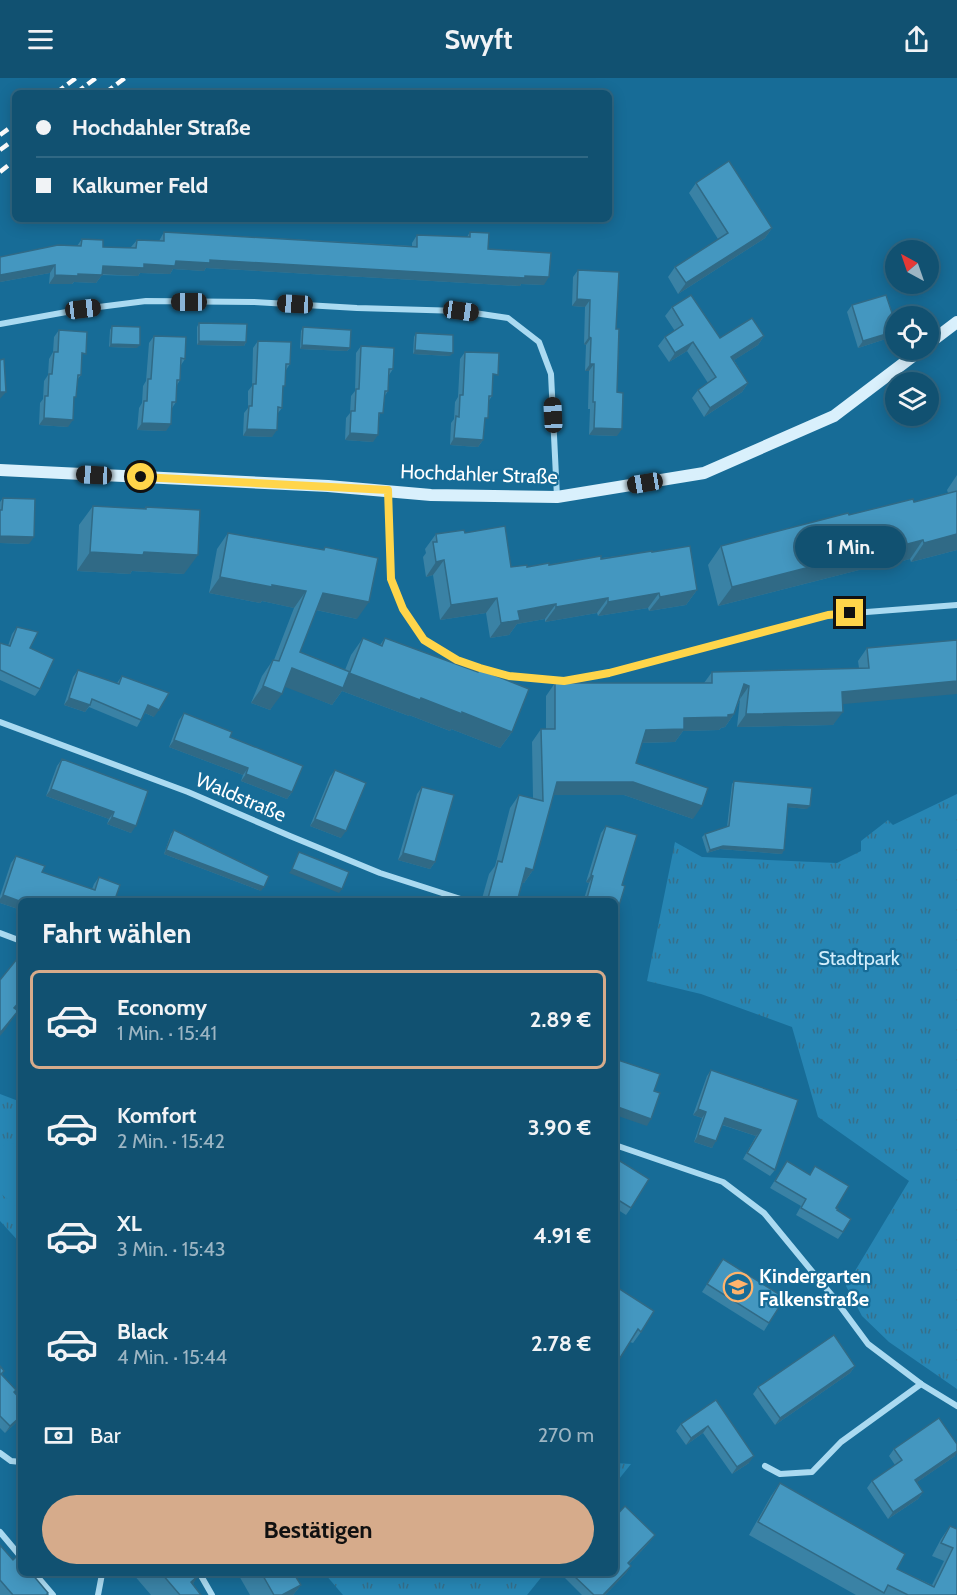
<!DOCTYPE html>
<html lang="de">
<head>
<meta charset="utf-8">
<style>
  :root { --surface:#115171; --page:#1a5776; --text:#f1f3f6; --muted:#9cb5c3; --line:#306884; --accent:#d6ab8b }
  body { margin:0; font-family:Cabin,sans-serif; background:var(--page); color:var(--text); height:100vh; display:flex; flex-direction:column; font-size:22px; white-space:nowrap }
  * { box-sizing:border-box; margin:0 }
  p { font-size:20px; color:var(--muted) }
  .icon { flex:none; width:33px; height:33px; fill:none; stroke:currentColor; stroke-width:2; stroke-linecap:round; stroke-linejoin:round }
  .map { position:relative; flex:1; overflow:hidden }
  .panel { position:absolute; left:18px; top:820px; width:600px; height:678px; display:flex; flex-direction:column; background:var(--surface); border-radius:9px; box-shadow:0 3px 15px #0003,0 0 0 2px var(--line) }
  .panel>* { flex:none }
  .hud { position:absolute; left:12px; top:12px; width:600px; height:132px; border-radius:9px; box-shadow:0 3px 15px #0003,0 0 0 2px var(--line); display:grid; align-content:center; height:132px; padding:0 24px; background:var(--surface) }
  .needle { width:39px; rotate:320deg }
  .buttons { position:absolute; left:885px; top:162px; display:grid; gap:12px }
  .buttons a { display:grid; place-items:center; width:54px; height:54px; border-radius:50%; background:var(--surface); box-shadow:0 3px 15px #0003,0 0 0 2px var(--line); font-size:30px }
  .end { position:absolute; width:27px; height:27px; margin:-14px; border:8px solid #ffd54a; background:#111; box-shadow:0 0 0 3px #111 }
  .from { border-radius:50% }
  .bubble { position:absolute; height:42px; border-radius:21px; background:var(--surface); box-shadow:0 3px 15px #0003,0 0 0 2px var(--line); font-size:20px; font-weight:700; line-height:42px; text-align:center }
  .car { position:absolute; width:18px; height:36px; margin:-18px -9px; border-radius:8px; box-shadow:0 0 4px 2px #0007; background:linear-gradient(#222 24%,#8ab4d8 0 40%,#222 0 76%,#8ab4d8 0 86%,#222 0) }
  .hud b { display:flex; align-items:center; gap:21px; height:57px; font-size:22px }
  .hud b+b { border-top:2px solid var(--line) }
  .hud i { width:15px; height:15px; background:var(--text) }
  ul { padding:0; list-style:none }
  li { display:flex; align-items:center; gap:18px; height:99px; margin:0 12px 9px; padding:0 12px; border:3px solid transparent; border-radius:9px }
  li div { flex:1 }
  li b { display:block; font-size:22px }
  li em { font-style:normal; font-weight:700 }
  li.on { border-color:var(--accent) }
  li>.icon { width:54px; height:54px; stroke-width:1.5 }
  h2 { padding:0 24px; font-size:27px; line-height:72px }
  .pay { display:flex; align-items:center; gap:15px; height:66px; padding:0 24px; font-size:22px }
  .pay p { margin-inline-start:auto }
  .cta { display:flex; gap:12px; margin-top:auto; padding:12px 24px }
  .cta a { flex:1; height:69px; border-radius:36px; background:var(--accent); color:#111; font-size:24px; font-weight:700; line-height:69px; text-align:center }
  header { display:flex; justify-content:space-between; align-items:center; height:78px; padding:0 24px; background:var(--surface); font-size:27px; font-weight:700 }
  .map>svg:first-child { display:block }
  .park { fill:url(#park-tufts) }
  .pitch { fill:#2786b4 }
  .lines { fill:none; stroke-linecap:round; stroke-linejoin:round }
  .street { stroke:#aadaf1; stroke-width:6 }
  .secondary { stroke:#d9f0fc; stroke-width:12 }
  .rail { stroke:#fff; stroke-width:4.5; stroke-dasharray:10 4.5; stroke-linecap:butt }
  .wall { fill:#3a82a5 }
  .shaded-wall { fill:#306a86 }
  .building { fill:#4497c0; stroke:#306a86; stroke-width:1.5 }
  .route { stroke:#ffd54a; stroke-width:8 }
  .labels { text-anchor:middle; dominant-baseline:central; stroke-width:4.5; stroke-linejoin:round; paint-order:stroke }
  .street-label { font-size:20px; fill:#fff; stroke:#176c97 }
  .park-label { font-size:20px; fill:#d2eefc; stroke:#176c97 }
  .poi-label { font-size:20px; font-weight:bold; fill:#fff; stroke:#176c97; text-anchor:start }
</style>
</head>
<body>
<header><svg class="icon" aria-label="menu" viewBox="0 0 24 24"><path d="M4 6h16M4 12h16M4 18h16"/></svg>Swyft<svg class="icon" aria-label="share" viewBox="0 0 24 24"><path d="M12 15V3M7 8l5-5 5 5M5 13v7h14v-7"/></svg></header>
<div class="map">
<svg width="957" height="1517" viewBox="0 0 957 1517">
  <defs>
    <pattern id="park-tufts" width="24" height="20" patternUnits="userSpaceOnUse" patternTransform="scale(1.5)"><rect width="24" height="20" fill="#2786b4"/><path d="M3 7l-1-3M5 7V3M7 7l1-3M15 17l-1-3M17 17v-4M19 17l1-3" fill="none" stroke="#366f8a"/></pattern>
  </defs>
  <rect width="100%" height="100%" fill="#176c97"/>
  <g class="park">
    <polygon points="957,716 957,1311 889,1264 862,1238 846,1208 909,1103 818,1039 792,949 701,916 647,903 675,764 702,779 837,785 861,773 861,763 888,742 893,747"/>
    <polygon points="0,1016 21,1024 21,1166 0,1143"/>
    <polygon points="615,1385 631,1386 615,1406"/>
    <polygon points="325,1496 544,1496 527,1517 343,1517"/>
  </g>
  <polygon class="pitch" points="8,1062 21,1072 21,1132 0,1115 0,1072"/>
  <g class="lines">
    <g class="street">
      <polyline points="0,246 83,231 146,223 254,224 357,230 461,233 508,240 539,264 551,296 557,419"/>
      <polyline points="388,413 391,501 403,531 424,562 457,582 480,590 509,598 564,603 609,595 828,537 957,527"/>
      <polyline points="0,644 188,714 290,758 380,795 470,824"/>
      <polyline points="0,855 21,863"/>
      <polyline points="615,1067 723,1104 764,1135 834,1220 868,1266 921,1306 957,1328"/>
      <polyline points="0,1375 11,1383 21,1384"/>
      <polyline points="765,1388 780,1396 812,1394 841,1364 921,1306"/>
      <polyline points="0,1454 21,1479"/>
      <polyline points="35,1496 53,1517"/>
      <polyline points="200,1496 212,1517"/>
      <polyline points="98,1517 102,1496"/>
    </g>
    <g class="secondary">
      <polyline points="928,266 957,244"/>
      <polyline points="0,392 328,408 431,417 557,419 704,395 834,338 921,272"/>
    </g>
    <g class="rail">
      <polyline points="56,15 76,0"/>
      <polyline points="76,15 96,0"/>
      <polyline points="105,15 125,0"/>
      <polyline points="0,57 15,46"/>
      <polyline points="0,72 15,61"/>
      <polyline points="0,94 15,82"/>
    </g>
  </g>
  <g class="wall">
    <polygon points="696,105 772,150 765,160 678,216 668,199 675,189 718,161 689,115"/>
    <polygon points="164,154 412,168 412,165 417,157 467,159 470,154 488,171 544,207 521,206 520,208 206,190 204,193 173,191 170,196 140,195 138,198 102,197 96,205 74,204 72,206 49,206 50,195 0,204 0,179 77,168 82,161 103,169 131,169 137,162 159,163"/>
    <polygon points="578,192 616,251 617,358 589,357 590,331 588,331 589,293 585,293 586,267 584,266 585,229 572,228 573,199"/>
    <polygon points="852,227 896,247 896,255 892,259 858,270 847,234"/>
    <polygon points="672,229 720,260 764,258 758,267 734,282 748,305 742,314 704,339 692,320 698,312 708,305 687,273 669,284 658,268 665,259 675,253 665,238"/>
    <polygon points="199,245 246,264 244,268 197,267 197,249"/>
    <polygon points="112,248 137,270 109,269 110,252"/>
    <polygon points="303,249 350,270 347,273 300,271 301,253"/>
    <polygon points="59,252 82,281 81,297 77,302 68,349 39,347 40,325 43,321 44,303 48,297 49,281 53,274 54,259"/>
    <polygon points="416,255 450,278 413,276 414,259"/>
    <polygon points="154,258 185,281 181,287 180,302 177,307 176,324 172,330 166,353 137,352 139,330 142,325 143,308 146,303 149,265"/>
    <polygon points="258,263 290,286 286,292 282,312 282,330 278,335 272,359 243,358 244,335 248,330 248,313 252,308 253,270"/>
    <polygon points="361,268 393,291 389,297 388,313 384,319 373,364 345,362 346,340 350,335 351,318 355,313 356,275"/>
    <polygon points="465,274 492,318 488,324 484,345 483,362 478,369 450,367 451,345 454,341 455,324 458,319 460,281"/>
    <polygon points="957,397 957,472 911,484 910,481 868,492 867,490 718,528 708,487 721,468 849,437 914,424 948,415 947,412"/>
    <polygon points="3,420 29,466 0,465 0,424"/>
    <polygon points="93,428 144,431 146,429 184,496 132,493 130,496 77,493 79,447"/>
    <polygon points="228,455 323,472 325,469 357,541 316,532 300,574 345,592 351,577 363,560 380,567 385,560 512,654 500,670 451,651 450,653 409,637 409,638 342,613 332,627 285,608 270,632 251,625 262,598 273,582 274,582 294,530 262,523 260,525 209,515 217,471"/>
    <polygon points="465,455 511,489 527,489 652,474 697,512 686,527 649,533 648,530 598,538 597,535 545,544 545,541 517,546 509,557 490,560 486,535 440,542 433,497 426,499 423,479 426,475 425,471 436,456"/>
    <polygon points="17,549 30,570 40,611 35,618 0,602 0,565 8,568 12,556"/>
    <polygon points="957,562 842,626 833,647 737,649 740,621 734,636 725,649 721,650 719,652 683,653 675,664 642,665 636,685 693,741 624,717 553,717 533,792 524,805 522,804 517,824 481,824 489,796 495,788 510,730 519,717 533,720 532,664 541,651 546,651 546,618 555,605 704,605 712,594 859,590 858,583 867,570"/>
    <polygon points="78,592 117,605 122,598 154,639 145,635 137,649 89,629 85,634 64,627 73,599"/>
    <polygon points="184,635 230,659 292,714 287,721 241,703 243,697 169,669 179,642"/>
    <polygon points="62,681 148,713 131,755 107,746 109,741 46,718 57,688"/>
    <polygon points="335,692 341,760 310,748 330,699"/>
    <polygon points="734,703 807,731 788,729 782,776 720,771 707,775 702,759 705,756 727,749 732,706"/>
    <polygon points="422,709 435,784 430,791 398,782 417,716"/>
    <polygon points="606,748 615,824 583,824 589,805 586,804 601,755"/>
    <polygon points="174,752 261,813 164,776 171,756"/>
    <polygon points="16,778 42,794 92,811 94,806 99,799 114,824 21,824 21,832 0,825 0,818 11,785"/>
    <polygon points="711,992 798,1022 775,1092 770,1098 743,1081 756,1058 722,1047 712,1070 694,1064 702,1040 693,1037 707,998"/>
    <polygon points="787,1083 810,1097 815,1088 836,1130 843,1154 838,1161 796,1137 801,1128 770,1110"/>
    <polygon points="615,1090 631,1130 626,1137 615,1130"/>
    <polygon points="723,1181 769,1245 764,1253 702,1214"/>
    <polygon points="615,1208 641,1254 633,1265 630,1264"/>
    <polygon points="0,1288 4,1293 2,1296 14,1315 21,1322 21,1340 5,1355 0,1350"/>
    <polygon points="855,1288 850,1295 775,1347 753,1316 758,1309"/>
    <polygon points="716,1322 749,1385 732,1396 703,1355 686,1367 676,1353 681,1346"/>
    <polygon points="894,1371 955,1378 917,1404 923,1414 918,1421 888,1441 867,1410 872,1403 895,1387 889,1378"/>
    <polygon points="780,1405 897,1491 932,1507 944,1483 932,1478 941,1461 950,1448 957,1517 856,1517 749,1457 771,1418"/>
    <polygon points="650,1464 629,1486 631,1488 626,1495 605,1517 582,1517 561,1496 615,1496"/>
    <polygon points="0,1467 13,1482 47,1517 0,1517"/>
    <polygon points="133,1496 198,1496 193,1506 201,1517 151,1517"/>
    <polygon points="238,1496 294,1496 301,1507 293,1517 250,1517"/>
  </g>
  <g class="shaded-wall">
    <polygon points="772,150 765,160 678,216 686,205"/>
    <polygon points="210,182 525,198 549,199 544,207 521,206 520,208 206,190 204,193 173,191 170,196 140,195 138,198 97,196 103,188 144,186 176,183"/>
    <polygon points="55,187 50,195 0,204 0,197"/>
    <polygon points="78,196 102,197 96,205 74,204 72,206 49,206 55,197"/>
    <polygon points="577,221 590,222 585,229 572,228"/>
    <polygon points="896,253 896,255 892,259 858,270 863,263"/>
    <polygon points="764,258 758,267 725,288 731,279"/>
    <polygon points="589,259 591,260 586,267 584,266"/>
    <polygon points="199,263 246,264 244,268 197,267"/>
    <polygon points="693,264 687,273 669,284 675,275"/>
    <polygon points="111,266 140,267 137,270 109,269"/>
    <polygon points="302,267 350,270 347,273 300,271"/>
    <polygon points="415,272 453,275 450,278 413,276"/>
    <polygon points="590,286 594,286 589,293 585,293"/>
    <polygon points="748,305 742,314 704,339 710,330"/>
    <polygon points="0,314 6,314 0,321"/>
    <polygon points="44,340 73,342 68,349 39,347"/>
    <polygon points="142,345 171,346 166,353 137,352"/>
    <polygon points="594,350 622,351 617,358 589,357"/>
    <polygon points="247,351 277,352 272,359 243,358"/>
    <polygon points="350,355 378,357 373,364 345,362"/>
    <polygon points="454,360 483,362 478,369 450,367"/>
    <polygon points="957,456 957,472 911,484 924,465"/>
    <polygon points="0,458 34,459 29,466 0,465"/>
    <polygon points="923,462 910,481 868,492 881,473"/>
    <polygon points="880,471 867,490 718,528 732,509"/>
    <polygon points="90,474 144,474 198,477 184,496 132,493 130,496 77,493"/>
    <polygon points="444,482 433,497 426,499 436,484"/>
    <polygon points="220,499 272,507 306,513 294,530 262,523 260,525 209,515"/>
    <polygon points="697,512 686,527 649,533 660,519"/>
    <polygon points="323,515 369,524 357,541 312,531"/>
    <polygon points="659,515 648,530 598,538 608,524"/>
    <polygon points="497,520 486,535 440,542 451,527"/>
    <polygon points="608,520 597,535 545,544 556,529"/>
    <polygon points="556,526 545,541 517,546 509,557 490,560 501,545 518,533"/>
    <polygon points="292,590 349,595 462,634 512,654 500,670 451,651 450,653 409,637 409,638 342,613 332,627 280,607"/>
    <polygon points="957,603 957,616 833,627 842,614"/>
    <polygon points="744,606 749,608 740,621"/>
    <polygon points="263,608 282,616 270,632 251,625"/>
    <polygon points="69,620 90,627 85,634 64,627"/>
    <polygon points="148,627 159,632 154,639 143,634"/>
    <polygon points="843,634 833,647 737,649 746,636"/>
    <polygon points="734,636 725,649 721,650 719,652 683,653 675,664 637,665 646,652 684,640"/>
    <polygon points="174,662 248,690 243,697 169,669"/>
    <polygon points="246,696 292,714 287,721 241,703"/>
    <polygon points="557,704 633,704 702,728 693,741 624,717 547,717"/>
    <polygon points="51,711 114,734 109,741 46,718"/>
    <polygon points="788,726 810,728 807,731 786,729"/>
    <polygon points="112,739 136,748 131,755 107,746"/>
    <polygon points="315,741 346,753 341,760 310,748"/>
    <polygon points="723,768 784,772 782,776 720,771 707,775 710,772"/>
    <polygon points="166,772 264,809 261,813 164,776"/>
    <polygon points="403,775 435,784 430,791 398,782"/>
    <polygon points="526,790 533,792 524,805 517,803"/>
    <polygon points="292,791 342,811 339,815 289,795"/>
    <polygon points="591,797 593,798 589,805 586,804"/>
    <polygon points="3,817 21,824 21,832 0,825 0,821"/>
    <polygon points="18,933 5,952 0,958 0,955"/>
    <polygon points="615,1028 651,1041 647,1048 615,1037"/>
    <polygon points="698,1031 706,1034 702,1040 693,1037"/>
    <polygon points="725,1040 761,1052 756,1058 720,1046"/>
    <polygon points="698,1057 716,1063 712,1070 694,1064"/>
    <polygon points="855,1288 850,1295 775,1347 780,1340"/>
    <polygon points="21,1338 21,1340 5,1355 10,1348"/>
    <polygon points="708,1348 703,1355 686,1367 691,1360"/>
    <polygon points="957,1373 957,1375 955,1378 910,1409 915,1402"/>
    <polygon points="754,1378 749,1385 732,1396 737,1389"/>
    <polygon points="923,1414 918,1421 888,1441 893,1434"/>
    <polygon points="655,1457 650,1464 623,1492 628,1485"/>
    <polygon points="631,1488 626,1495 605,1517 603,1517"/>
    <polygon points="199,1497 186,1516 191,1504"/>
    <polygon points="301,1507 293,1517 282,1517"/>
  </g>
  <g class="building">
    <polygon points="729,83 772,150 686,205 675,189 728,155 696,105"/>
    <polygon points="164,154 417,169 417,157 470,159 470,154 489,155 488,171 551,175 549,199 525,198 525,200 210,182 210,185 176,183 175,188 144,186 144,190 103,188 102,197 78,196 78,198 55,197 55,187 0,197 0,179 58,167 81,168 82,161 103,162 103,169 136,170 137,162 164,163"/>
    <polygon points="578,192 619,194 616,251 619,251 617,314 623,315 622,351 594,350 595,324 593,324 594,286 590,286 591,260 589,259 590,222 577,221"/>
    <polygon points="691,217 720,260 752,240 764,258 731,279 748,305 710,330 698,312 716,299 693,264 675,275 665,259 683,247 672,229"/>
    <polygon points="886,217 896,247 896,253 863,263 852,227"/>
    <polygon points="199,245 247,246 246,264 199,263"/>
    <polygon points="112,248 140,249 140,267 111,266"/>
    <polygon points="303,249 351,252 350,270 302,267"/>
    <polygon points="59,252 87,254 86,276 82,275 81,297 78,297 76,319 74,319 73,342 44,340 45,318 48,318 49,296 52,296 54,274 58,274"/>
    <polygon points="416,255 453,257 453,275 415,272"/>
    <polygon points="154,258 186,259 185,281 181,280 180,302 177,302 176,324 172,324 171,346 142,345 144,323 147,323 148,301 151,301"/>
    <polygon points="258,263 291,264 290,286 286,286 285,308 283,308 282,330 278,329 277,352 247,351 249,328 252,328 253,306 256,306"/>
    <polygon points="361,268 394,270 393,291 389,291 388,313 385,313 383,335 379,335 378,357 350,355 351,333 355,333 356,311 359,311"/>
    <polygon points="465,274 499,275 498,297 493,296 492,318 489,318 488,340 485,340 483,362 454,360 456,338 459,339 460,317 463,317"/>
    <polygon points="4,281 6,314 0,314 0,282"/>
    <polygon points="957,413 957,456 924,465 923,462 881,473 880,471 732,509 721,468 848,435 849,437 913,421 914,424"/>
    <polygon points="3,420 35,421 34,459 0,458 0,432 2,432"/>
    <polygon points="93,428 146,431 146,429 200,432 198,477 144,474 143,477 90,474"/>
    <polygon points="505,448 511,489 527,487 527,489 549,485 549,487 601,478 601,481 652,473 652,474 690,468 697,512 660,519 659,515 608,524 608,520 556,529 556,526 518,533 520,542 501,545 497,520 451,527 444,482 436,484 433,464 437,464 436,456 464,452 465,455"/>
    <polygon points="228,455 324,472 325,469 378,480 369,524 323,515 300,574 350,594 363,560 382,568 385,560 478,594 479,591 529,611 512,654 462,634 462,636 421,620 420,622 349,595 343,610 292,590 282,616 263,608 273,582 279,583 306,513 272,507 272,509 220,499"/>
    <polygon points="17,549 38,554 30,570 54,581 40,611 0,592 0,565 10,568"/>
    <polygon points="957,562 957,603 842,614 843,634 746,636 749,608 744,606 734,636 728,637 728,639 684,640 684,651 646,652 636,685 708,710 702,728 633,704 557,704 533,792 526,790 517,824 487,824 498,783 502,784 519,717 543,723 541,651 555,651 555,605 712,605 712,594 869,590 867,570"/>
    <polygon points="78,592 119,606 122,598 169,615 159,632 148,627 141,642 92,621 90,627 69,620"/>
    <polygon points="184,635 232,654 230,659 303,688 292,714 246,696 248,690 174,662"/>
    <polygon points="62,681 148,713 136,748 112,739 114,734 51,711"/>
    <polygon points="335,692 366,705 346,753 315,741"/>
    <polygon points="734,703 812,710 810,728 788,726 784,772 723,768 710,772 705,756 729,748"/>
    <polygon points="422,709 454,717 435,784 403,775"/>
    <polygon points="606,748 637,757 622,807 625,808 615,841 615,824 586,824 593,798 591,797"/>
    <polygon points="174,752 269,798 264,809 166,772"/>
    <polygon points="299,774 349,794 342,811 292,791"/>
    <polygon points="16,778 45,788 42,794 95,812 99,799 120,807 114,824 22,824 3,817"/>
    <polygon points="21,876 21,922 14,930 18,933 0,955 0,902"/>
    <polygon points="615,981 660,996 654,1013 660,1015 651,1041 615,1028"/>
    <polygon points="711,992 798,1022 775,1092 747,1075 761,1052 725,1040 716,1063 698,1057 706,1034 698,1031"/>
    <polygon points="620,1083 649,1101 631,1130 615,1120 615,1091"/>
    <polygon points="787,1083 810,1097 815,1088 849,1108 836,1130 838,1131 837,1132 851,1141 843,1154 801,1130 806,1121 775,1103"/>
    <polygon points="723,1181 785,1220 769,1245 707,1206"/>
    <polygon points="615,1208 654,1233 641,1254 638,1251 615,1288"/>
    <polygon points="834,1257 855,1288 780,1340 758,1309"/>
    <polygon points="0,1288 4,1293 1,1296 16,1312 14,1314 21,1322 21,1338 10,1348 0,1338"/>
    <polygon points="716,1322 754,1378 737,1389 708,1348 691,1360 681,1346"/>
    <polygon points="939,1340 957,1366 957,1373 915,1402 923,1414 893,1434 872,1403 902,1382 894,1371"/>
    <polygon points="780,1405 905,1476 897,1491 934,1509 953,1470 941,1465 950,1448 957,1451 957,1517 908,1517 888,1507 884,1515 758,1444"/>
    <polygon points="625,1428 655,1457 628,1485 631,1488 603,1517 594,1517 572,1496 615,1496 615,1439"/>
    <polygon points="0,1467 13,1482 17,1478 21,1483 21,1496 32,1496 48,1515 46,1517 13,1517 0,1502"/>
    <polygon points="162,1496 198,1496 199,1497 191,1504 201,1517 180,1517"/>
    <polygon points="262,1496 294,1496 301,1507 282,1517 274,1517"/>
  </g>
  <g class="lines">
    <polyline class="route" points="141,399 388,412 391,501 403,531 424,562 457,582 480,590 509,598 564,603 609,595 828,537 850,535"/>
  </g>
  <defs>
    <g id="school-ring" transform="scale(1.5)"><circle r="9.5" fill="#176c97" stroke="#ffb36b" stroke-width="1.5"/><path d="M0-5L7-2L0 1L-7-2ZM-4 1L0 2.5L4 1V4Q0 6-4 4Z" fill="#ffb36b"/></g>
  </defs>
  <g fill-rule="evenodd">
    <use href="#school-ring" x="738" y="1209"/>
  </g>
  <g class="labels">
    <g class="street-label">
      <text transform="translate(479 396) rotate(2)">Hochdahler Straße</text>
      <text transform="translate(241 719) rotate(23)">Waldstraße</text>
    </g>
    <g class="park-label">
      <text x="859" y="880">Stadtpark</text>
    </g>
    <g class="poi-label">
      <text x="759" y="1198">Kindergarten<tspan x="759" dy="23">Falkenstraße</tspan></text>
    </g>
  </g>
</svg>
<div class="buttons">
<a><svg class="needle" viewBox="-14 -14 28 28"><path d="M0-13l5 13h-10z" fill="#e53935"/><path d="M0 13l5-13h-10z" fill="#9cb5c3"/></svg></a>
<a><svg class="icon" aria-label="locate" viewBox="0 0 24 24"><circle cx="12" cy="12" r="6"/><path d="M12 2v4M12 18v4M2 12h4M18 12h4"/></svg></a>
<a><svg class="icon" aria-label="layers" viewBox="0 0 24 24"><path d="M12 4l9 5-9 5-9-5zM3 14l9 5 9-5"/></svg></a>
</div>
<i class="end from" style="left:141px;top:399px"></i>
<i class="end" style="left:850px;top:535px"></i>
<div class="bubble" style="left:795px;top:448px;width:111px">1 Min.</div>
<i class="car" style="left:189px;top:224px;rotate:270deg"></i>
<i class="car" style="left:295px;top:226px;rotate:273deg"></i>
<i class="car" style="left:83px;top:231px;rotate:83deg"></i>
<i class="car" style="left:461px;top:233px;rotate:98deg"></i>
<i class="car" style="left:553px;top:337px;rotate:357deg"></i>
<i class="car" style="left:94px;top:397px;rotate:273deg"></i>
<i class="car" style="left:645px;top:405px;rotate:261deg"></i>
<div class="hud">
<b><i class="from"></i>Hochdahler Straße</b>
<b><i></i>Kalkumer Feld</b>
</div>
<section class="panel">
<h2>Fahrt wählen</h2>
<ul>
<li class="on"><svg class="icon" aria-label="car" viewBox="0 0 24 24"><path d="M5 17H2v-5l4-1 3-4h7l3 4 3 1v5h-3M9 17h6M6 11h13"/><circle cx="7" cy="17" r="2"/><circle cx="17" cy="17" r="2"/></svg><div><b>Economy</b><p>1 Min. · 15:41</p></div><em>2.89 €</em></li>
<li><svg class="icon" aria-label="car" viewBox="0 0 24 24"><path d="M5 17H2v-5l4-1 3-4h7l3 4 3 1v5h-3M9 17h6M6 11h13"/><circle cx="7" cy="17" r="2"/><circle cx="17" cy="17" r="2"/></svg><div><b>Komfort</b><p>2 Min. · 15:42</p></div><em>3.90 €</em></li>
<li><svg class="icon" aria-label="car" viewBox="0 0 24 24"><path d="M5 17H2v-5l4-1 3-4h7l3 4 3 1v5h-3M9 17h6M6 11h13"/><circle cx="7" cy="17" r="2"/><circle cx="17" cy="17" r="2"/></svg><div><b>XL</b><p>3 Min. · 15:43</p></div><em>4.91 €</em></li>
<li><svg class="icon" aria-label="car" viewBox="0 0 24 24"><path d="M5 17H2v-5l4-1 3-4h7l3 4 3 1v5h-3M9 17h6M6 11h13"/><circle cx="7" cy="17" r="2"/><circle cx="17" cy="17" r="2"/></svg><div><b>Black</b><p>4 Min. · 15:44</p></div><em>2.78 €</em></li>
</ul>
<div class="pay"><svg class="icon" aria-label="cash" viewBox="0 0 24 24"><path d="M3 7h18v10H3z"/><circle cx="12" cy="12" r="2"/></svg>Bar<p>270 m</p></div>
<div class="cta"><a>Bestätigen</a></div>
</section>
</div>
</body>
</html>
